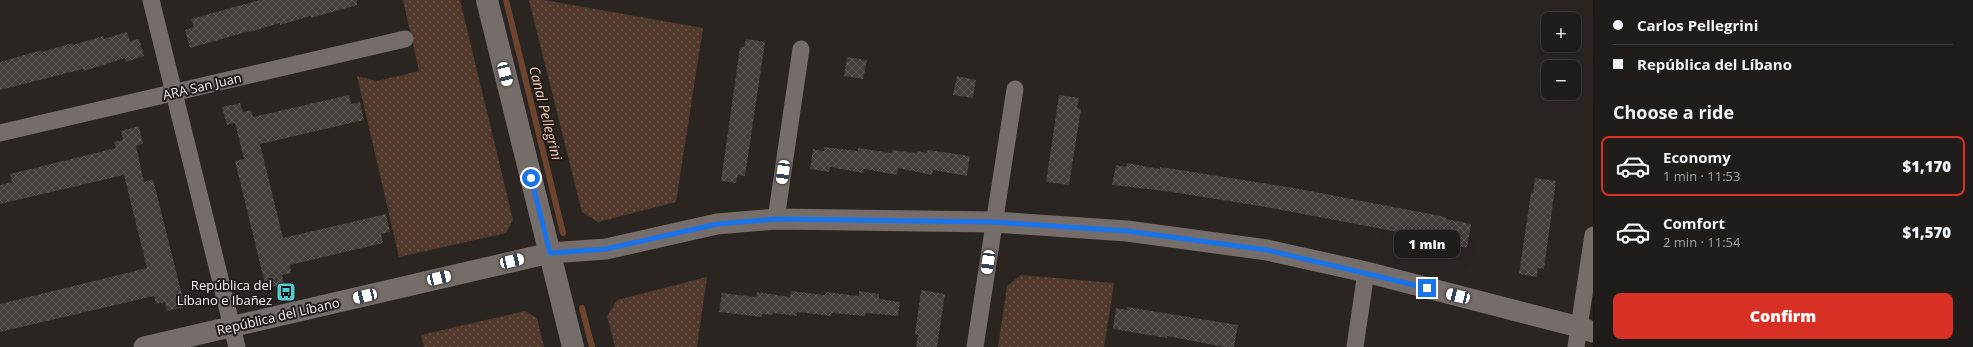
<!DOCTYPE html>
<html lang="en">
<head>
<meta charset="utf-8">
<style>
  :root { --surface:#201c1a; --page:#282523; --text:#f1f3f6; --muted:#a2a1a2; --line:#3d3a39; --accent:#d93025 }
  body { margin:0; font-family:"Open Sans",sans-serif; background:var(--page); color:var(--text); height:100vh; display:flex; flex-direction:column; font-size:15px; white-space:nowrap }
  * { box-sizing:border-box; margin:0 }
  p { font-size:13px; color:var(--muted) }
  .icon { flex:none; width:22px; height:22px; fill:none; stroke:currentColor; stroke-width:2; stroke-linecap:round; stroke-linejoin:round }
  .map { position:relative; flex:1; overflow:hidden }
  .panel { display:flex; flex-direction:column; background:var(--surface); width:380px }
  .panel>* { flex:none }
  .top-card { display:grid; align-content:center; height:88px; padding:0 20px; background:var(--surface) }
  .controls { position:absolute; left:1541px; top:12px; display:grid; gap:8px }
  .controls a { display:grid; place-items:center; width:40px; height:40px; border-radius:8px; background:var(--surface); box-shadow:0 4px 16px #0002,0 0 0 1px var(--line); font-size:20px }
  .end { position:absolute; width:18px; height:18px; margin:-9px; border:5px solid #1a73e8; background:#fff; box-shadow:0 0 0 2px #fff }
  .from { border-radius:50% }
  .bubble { position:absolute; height:28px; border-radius:8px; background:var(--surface); box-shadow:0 4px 16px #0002,0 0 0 1px var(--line); font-size:13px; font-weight:800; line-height:28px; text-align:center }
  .car { position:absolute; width:12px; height:24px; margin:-12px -6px; border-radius:5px; box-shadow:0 0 3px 1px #0007; background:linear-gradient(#fff 24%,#345 0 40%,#fff 0 76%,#345 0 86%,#fff 0) }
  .top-card b { display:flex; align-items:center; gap:14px; height:38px; font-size:15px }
  .top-card b+b { border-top:1px solid var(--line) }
  .top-card i { width:10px; height:10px; background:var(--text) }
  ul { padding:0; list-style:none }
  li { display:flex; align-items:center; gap:12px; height:60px; margin:0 8px 6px; padding:0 12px; border:2px solid transparent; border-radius:8px }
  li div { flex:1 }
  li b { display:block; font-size:15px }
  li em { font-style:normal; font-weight:800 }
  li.active { border-color:var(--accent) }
  li>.icon { width:36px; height:36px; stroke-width:1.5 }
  h2 { padding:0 20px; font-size:18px; line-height:48px }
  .cta { display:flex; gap:8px; margin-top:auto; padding:8px 20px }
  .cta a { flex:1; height:46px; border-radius:8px; background:var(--accent); color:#fff; font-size:16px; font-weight:800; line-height:46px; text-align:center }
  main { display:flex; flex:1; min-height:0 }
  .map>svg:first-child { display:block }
  .park { fill:url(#park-dots) }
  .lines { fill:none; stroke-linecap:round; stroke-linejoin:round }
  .stream { stroke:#6d442d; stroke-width:6 }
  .building { fill:url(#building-cross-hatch) }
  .minor { stroke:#746d6a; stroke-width:17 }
  .tertiary { stroke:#746d6a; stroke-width:21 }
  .secondary { stroke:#746d6a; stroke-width:22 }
  .route { stroke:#1a73e8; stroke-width:5 }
  .labels { text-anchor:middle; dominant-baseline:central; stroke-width:4; stroke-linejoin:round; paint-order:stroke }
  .street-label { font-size:13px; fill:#f7f3f1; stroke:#211c19 }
  .poi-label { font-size:13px; fill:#f7f3f1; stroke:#211c19; text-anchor:end }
  .water-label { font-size:14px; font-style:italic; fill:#f9cdb7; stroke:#211c19 }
</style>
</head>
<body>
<main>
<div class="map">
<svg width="1593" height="347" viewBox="0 0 1593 347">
  <defs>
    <pattern id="park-dots" width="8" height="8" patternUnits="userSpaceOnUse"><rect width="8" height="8" fill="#51392c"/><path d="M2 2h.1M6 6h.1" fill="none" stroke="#6b564b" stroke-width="1.8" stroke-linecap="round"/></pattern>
    <pattern id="building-cross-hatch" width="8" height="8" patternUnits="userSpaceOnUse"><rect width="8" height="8" fill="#443e3b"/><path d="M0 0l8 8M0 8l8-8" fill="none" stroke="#605a58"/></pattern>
  </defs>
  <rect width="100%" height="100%" fill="#2b2522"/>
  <g class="park">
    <polygon points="403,0 460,0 513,220 506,233 399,257 357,76 377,81 419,71"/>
    <polygon points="529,0 544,0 703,28 676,202 598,222 582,212"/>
    <polygon points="1021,275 1114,283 1104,347 998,347 1007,286"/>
    <polygon points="707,277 697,347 615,347 607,316 617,300"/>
    <polygon points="525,311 537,318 544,347 424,347 421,335"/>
  </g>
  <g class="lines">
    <g class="stream">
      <polyline points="506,0 563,233"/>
      <polyline points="582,308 592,347"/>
    </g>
  </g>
  <g class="building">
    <polygon points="260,0 357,0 357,5 311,18 310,16 280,25 280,23 250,32 250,31 190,48 185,30 194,27 191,19"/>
    <polygon points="127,32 130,41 139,39 144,56 126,62 125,58 84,71 83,69 0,90 0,62 42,50 42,52 72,43 73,45 103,36 104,39"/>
    <polygon points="746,39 765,42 745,176 738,175 736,183 721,181 740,47 744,47"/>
    <polygon points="847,57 867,60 863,79 844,76"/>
    <polygon points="957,76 976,80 973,98 953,95"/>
    <polygon points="349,95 351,104 360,102 364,120 260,144 283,238 386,214 390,232 381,234 383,243 290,265 291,273 282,275 284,284 266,288 235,161 244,159 235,123 227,125 222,107 240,103 243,112 251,110 253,117"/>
    <polygon points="1059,95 1079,98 1077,108 1081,109 1069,185 1046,182"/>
    <polygon points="139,126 143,144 136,146 144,182 153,179 185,307 167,311 165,302 156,304 154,296 0,332 0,304 147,268 124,175 0,204 0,185 12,182 10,174 116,148 114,142 123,140 121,131"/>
    <polygon points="824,147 858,151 858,148 892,153 892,150 917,153 917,151 927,153 928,150 970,156 967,176 933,170 932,175 898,168 897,175 864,169 863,173 830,167 829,172 810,169 813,149 824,151"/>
    <polygon points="1127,163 1160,169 1160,167 1193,172 1294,188 1446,217 1446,219 1471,224 1467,248 1414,235 1266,207 1165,191 1112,185 1116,165 1126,167"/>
    <polygon points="1535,178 1556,181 1544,269 1538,268 1537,277 1519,274 1531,193 1533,193"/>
    <polygon points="921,290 945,294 937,347 916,347 918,335 915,335"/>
    <polygon points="791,291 825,295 826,292 859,296 859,291 879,294 879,299 900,302 898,316 866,313 865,316 832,313 831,316 797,312 797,316 773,313 773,315 762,314 762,317 719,312 722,293 756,297 757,292 790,297"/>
    <polygon points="1127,307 1238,325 1234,347 1225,347 1167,336 1167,338 1113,329 1116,308 1127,310"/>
  </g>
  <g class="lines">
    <g class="minor">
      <polyline points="151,0 237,347"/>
      <polyline points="0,133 405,39"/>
      <polyline points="776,219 801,49"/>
      <polyline points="975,347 1015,89"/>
      <polyline points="1355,347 1366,272"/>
      <polyline points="1576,347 1593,235"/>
    </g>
    <polyline class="tertiary" points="144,347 550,253 606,249 717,224 776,219 994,222 1127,231 1267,250 1366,272 1579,327 1593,332"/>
    <polyline class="secondary" points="487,0 573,347"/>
  </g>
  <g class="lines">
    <polyline class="route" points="531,178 550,253 606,249 717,224 776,219 994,222 1127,231 1267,250 1427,288"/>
  </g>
  <defs>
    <g id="bus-square" transform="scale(1)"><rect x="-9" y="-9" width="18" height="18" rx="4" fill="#51ccd1" stroke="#211c19"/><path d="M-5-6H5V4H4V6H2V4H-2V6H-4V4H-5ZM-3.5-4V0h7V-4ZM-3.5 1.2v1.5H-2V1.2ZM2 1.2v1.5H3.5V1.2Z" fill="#111"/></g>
  </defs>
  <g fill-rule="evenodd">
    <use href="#bus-square" x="286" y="292"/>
  </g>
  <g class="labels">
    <g class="street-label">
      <text transform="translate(202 86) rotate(-13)">ARA San Juan</text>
      <text transform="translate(278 316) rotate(-13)">República del Líbano</text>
    </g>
    <g class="poi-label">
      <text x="272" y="285">República del<tspan x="272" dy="15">Líbano e Ibañez</tspan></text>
    </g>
    <g class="water-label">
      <text transform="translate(546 113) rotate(76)">Canal Pellegrini</text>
    </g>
  </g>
</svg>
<div class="controls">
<a>+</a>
<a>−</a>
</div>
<i class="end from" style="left:531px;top:178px"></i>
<i class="end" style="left:1427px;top:288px"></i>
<div class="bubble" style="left:1394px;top:230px;width:66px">1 min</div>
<i class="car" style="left:505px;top:74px;rotate:166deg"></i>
<i class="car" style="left:783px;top:172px;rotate:188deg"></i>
<i class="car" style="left:512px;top:261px;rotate:77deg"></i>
<i class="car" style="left:988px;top:262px;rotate:188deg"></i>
<i class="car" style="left:439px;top:278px;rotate:77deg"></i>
<i class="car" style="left:365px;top:296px;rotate:257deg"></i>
<i class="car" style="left:1458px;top:296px;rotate:284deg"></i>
</div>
<section class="panel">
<div class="top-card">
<b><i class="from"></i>Carlos Pellegrini</b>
<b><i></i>República del Líbano</b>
</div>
<h2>Choose a ride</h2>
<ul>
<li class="active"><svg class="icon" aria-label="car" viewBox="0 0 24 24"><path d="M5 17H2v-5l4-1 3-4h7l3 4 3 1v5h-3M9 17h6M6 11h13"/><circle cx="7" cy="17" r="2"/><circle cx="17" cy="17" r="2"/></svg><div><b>Economy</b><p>1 min · 11:53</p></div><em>$1,170</em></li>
<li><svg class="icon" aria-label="car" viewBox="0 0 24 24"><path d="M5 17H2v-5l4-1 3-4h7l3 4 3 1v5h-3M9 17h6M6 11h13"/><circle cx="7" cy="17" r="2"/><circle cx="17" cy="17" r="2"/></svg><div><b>Comfort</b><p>2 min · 11:54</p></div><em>$1,570</em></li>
</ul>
<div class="cta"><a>Confirm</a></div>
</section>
</main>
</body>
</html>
